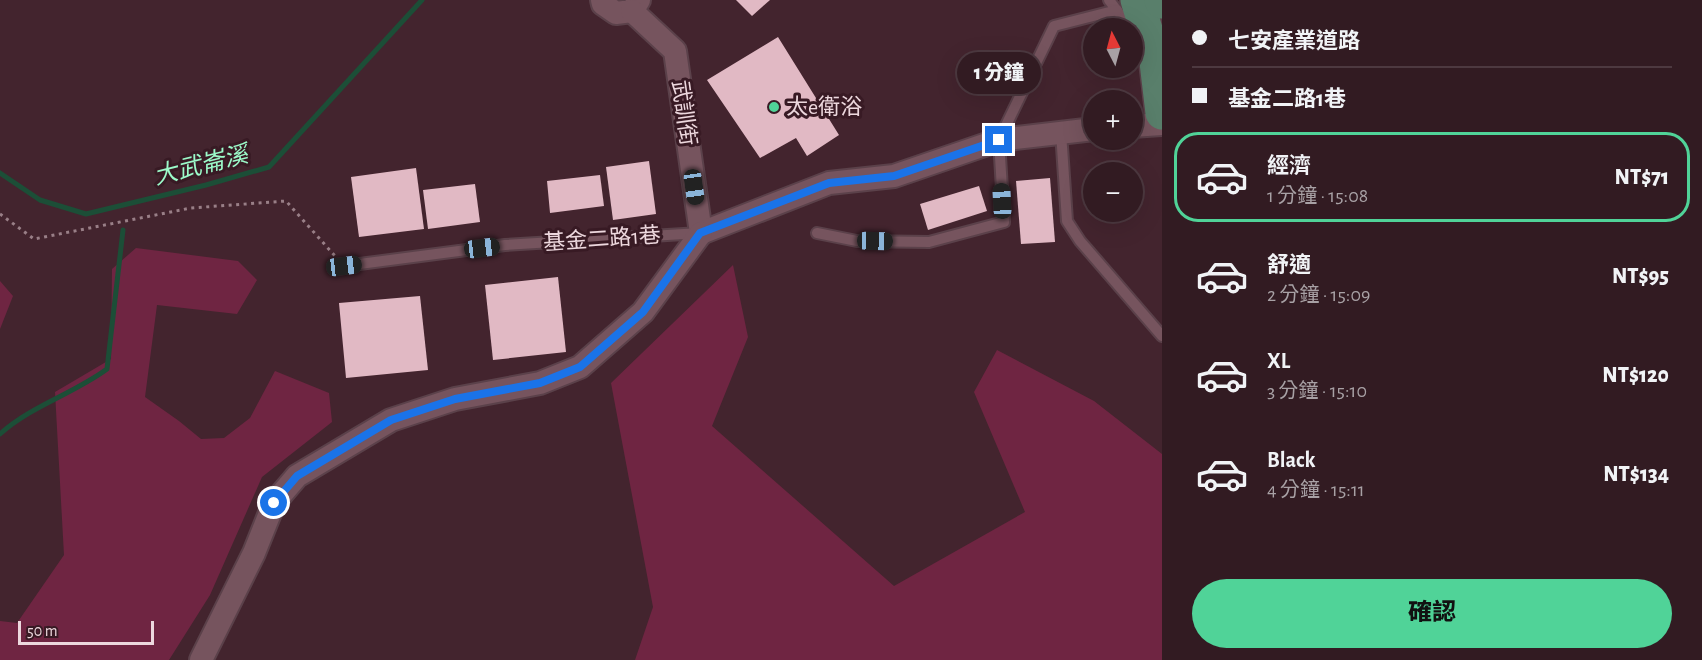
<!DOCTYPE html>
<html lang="zh-TW">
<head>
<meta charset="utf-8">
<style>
  :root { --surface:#321b22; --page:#3d282f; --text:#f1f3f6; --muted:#a8a1a5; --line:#4d3940; --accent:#50d398 }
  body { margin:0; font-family:"Alegreya Sans","Noto Sans TC",sans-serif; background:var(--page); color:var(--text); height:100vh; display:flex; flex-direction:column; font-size:22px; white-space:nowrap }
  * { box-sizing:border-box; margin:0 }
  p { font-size:20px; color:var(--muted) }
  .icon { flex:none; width:33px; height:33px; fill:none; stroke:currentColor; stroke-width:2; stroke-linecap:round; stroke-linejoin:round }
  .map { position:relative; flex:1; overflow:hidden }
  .panel { display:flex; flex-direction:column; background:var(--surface); width:540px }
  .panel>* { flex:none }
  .banner { display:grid; align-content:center; height:132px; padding:0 30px; background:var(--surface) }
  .needle { width:39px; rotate:354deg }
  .tools { position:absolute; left:1083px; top:18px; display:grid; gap:12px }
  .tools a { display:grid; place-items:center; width:60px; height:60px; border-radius:50%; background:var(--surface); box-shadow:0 6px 24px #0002,0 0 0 2px var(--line); font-size:30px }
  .scale { position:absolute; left:18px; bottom:15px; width:136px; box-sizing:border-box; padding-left:6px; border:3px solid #edd8de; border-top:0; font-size:16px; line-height:21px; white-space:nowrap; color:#edd8de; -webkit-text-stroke:4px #381a24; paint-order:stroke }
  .end { position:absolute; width:27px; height:27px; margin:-14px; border:8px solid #1a73e8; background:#fff; box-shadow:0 0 0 3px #fff }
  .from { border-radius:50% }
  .bubble { position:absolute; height:42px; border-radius:21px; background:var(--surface); box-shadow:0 6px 24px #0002,0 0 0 2px var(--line); font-size:20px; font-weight:800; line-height:42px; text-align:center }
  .car { position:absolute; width:18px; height:36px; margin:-18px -9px; border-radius:8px; box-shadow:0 0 4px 2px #0007; background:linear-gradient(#222 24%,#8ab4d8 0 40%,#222 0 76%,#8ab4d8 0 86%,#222 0) }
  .banner b { display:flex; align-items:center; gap:21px; height:57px; font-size:22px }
  .banner b+b { border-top:2px solid var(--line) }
  .banner i { width:15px; height:15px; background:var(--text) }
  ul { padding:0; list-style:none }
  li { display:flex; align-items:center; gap:18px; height:90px; margin:0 12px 9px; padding:0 18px; border:3px solid transparent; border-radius:24px }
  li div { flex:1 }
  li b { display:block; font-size:22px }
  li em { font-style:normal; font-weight:800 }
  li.current { border-color:var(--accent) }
  li>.icon { width:54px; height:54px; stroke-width:1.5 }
  .action { display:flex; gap:12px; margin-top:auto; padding:12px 30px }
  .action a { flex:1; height:69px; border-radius:36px; background:var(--accent); color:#111; font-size:24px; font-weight:800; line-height:69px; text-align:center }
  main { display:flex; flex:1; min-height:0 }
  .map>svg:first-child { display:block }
  .green { fill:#6f2542 }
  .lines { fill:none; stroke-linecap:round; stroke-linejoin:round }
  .stream { stroke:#1c4e37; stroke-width:5 }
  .building { fill:#e1b9c4 }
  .lane-casing { stroke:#5b414a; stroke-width:14 }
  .street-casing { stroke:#5b414a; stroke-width:26 }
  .primary-casing { stroke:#5b414a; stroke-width:36 }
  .path { stroke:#997f87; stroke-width:3; stroke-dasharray:3 4.5; stroke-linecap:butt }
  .lane { stroke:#76545e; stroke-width:10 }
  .street { stroke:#76545e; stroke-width:22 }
  .primary { stroke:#597f6b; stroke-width:33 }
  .route { stroke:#1a73e8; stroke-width:8 }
  .poi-dot { fill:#50d398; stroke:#381a24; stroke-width:2 }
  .labels { text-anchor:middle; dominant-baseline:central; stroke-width:6; stroke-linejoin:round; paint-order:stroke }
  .poi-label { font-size:22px; fill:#edd8de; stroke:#381a24; text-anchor:start }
  .street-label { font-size:22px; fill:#edd8de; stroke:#381a24 }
  .water-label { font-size:24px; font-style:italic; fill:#9cfbca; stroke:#381a24 }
</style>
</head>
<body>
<main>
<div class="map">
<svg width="1162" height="660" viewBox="0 0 1162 660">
  <rect width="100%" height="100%" fill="#43242e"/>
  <g class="green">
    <polygon points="136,248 238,261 257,280 237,314 157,305 145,397 179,421 201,439 224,438 250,418 275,371 329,393 332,422 262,477 210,595 169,660 0,660 0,621 17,623 64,555 55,392 111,359 112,269"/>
    <polygon points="733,265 748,337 712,426 894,586 1025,512 974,392 997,350 1094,401 1162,454 1162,660 635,660 653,607 611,383"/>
    <polygon points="0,281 13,296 0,329"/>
  </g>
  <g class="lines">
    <g class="stream">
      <polyline points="0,173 40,200 86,214 206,185 269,167 422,0"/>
      <path d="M0 434C31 406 73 394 107 369L123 230"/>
    </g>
  </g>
  <g class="building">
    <polygon points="736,0 770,0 752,16"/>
    <polygon points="778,37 839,135 807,156 796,138 760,158 707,80"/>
    <polygon points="649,161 656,214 613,220 606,167"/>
    <polygon points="416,168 424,229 359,237 351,177"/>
    <polygon points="600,175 604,206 550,213 547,181"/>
    <polygon points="1050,178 1055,242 1021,244 1016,181"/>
    <polygon points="475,184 480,222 428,229 423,190"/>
    <polygon points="979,186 987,211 928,230 920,204"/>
    <polygon points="558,277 566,352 493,360 485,285"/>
    <polygon points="420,296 428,370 346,378 339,303"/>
  </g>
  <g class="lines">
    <g class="lane-casing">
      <g id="lane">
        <polyline points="1109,0 1130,28"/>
        <polyline points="1061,132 1067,221 1080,241 1162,336"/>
        <polyline points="817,233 857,241 929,242 1004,222 999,140 1054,26 1117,10"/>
        <polyline points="344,266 505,245 700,233"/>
      </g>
    </g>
    <g class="street-casing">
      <g id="street">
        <polyline points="602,0 603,4 616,13 632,11 639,0"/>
        <polyline points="632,11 675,51 701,233"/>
        <polyline points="1132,126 1162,124"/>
        <polyline points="701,233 829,183 894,176 999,140 1094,129"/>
        <polyline points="201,660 254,553 274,503 297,476 391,420 455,399 540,383 580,367 643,312 701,233"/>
      </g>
    </g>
    <g class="primary-casing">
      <g id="primary">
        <polyline points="1137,0 1156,62 1162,113"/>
        <polyline points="1161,0 1162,2"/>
      </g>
    </g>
    <polyline class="path" points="0,214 34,239 191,208 286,201 335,256"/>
    <use href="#lane" class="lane"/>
    <use href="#street" class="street"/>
    <use href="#primary" class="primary"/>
  </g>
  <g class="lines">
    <polyline class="route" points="274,503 297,476 391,420 455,399 540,383 580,367 643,312 700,233 829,183 894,176 999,140"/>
  </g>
  <circle class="poi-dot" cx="774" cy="107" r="6"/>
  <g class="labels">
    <g class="poi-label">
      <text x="786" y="107">太e衛浴</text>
    </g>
    <g class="street-label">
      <text transform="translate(684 113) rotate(82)">武訓街</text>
      <text transform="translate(602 239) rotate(-4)">基金二路1巷</text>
    </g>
    <g class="water-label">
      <text transform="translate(201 166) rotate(-14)">大武崙溪</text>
    </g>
  </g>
</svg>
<div class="tools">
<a><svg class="needle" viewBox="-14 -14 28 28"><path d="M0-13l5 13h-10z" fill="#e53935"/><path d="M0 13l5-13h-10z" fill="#a8a1a5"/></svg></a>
<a>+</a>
<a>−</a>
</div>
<div class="scale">50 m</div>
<i class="end from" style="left:274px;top:503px"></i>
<i class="end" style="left:999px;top:140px"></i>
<div class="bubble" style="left:957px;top:52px;width:84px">1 分鐘</div>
<i class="car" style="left:694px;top:187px;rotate:172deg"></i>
<i class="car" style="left:1002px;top:201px;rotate:357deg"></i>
<i class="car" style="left:875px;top:241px;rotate:91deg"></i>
<i class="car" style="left:482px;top:248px;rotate:83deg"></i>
<i class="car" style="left:344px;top:266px;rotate:83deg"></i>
</div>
<section class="panel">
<div class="banner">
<b><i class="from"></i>七安產業道路</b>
<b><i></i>基金二路1巷</b>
</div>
<ul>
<li class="current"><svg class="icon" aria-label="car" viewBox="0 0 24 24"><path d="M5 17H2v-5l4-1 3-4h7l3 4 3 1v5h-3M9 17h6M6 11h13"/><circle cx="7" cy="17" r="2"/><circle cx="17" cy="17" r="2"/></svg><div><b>經濟</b><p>1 分鐘 · 15:08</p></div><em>NT$71</em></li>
<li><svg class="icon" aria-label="car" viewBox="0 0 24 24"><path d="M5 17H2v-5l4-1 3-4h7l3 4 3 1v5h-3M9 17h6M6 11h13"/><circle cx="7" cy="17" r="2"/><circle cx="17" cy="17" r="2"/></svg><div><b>舒適</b><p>2 分鐘 · 15:09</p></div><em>NT$95</em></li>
<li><svg class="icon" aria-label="car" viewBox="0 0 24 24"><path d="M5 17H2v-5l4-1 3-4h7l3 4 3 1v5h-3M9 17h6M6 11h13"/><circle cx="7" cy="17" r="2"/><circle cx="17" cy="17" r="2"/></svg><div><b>XL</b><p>3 分鐘 · 15:10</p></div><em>NT$120</em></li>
<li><svg class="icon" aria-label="car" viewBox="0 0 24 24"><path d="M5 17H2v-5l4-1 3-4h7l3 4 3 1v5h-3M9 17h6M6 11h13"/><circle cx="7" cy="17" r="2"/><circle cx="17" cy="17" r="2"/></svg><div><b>Black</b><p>4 分鐘 · 15:11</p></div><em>NT$134</em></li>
</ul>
<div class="action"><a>確認</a></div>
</section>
</main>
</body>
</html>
